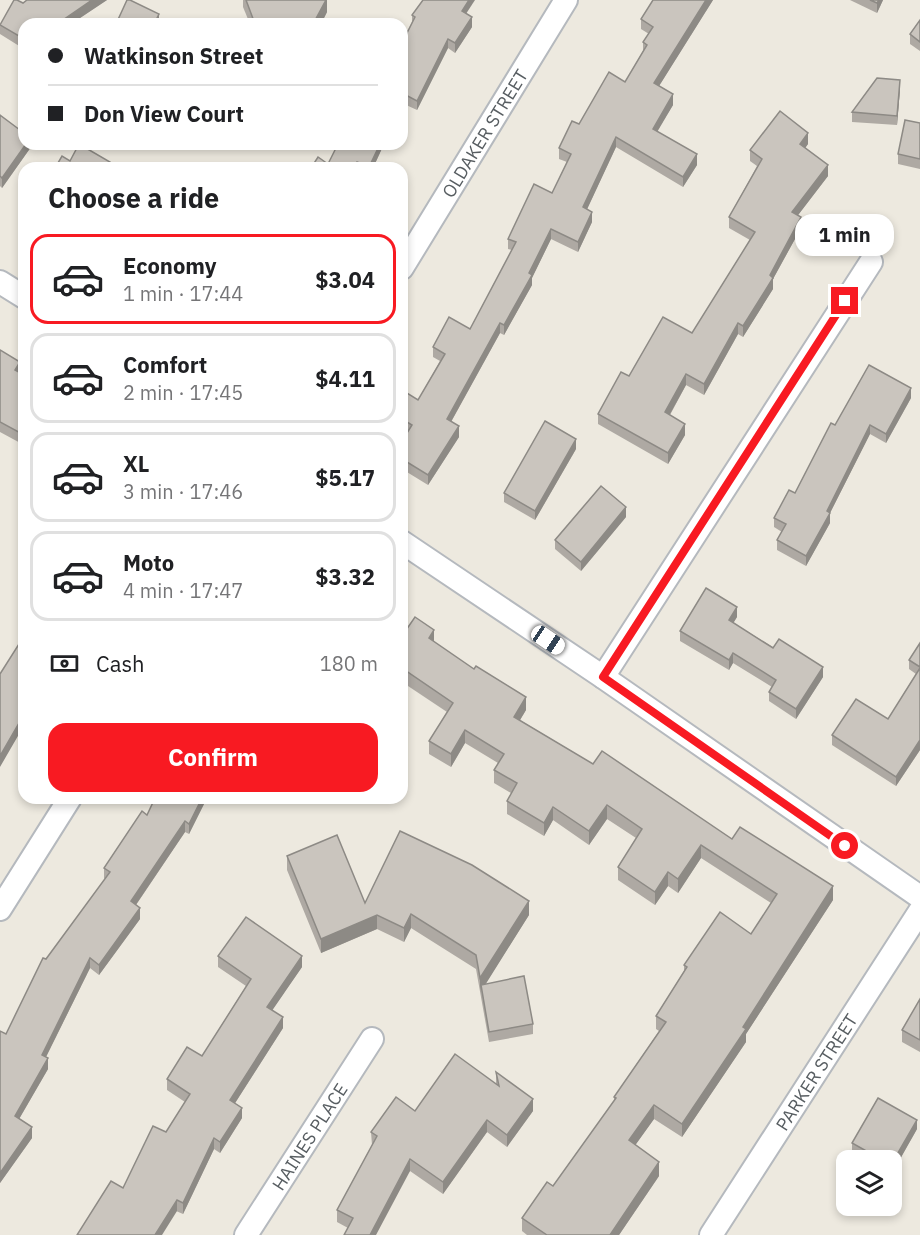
<!DOCTYPE html>
<html lang="en">
<head>
<meta charset="utf-8">
<style>
  :root { --surface:#fff; --page:#f6f6f6; --text:#202124; --muted:#757577; --line:#e0e0e0; --accent:#f81a22 }
  body { margin:0; font-family:"IBM Plex Sans",sans-serif; background:var(--page); color:var(--text); height:100vh; display:flex; flex-direction:column; font-size:22px; white-space:nowrap }
  * { box-sizing:border-box; margin:0 }
  p { font-size:20px; color:var(--muted) }
  .icon { flex:none; width:33px; height:33px; fill:none; stroke:currentColor; stroke-width:2; stroke-linecap:round; stroke-linejoin:round }
  .map { position:relative; flex:1; overflow:hidden }
  .sheet { position:absolute; left:18px; top:162px; width:390px; height:642px; display:flex; flex-direction:column; background:var(--surface); border-radius:18px; box-shadow:0 3px 9px #0003 }
  .sheet>* { flex:none }
  .top-card { position:absolute; left:18px; top:18px; width:390px; height:132px; border-radius:18px; box-shadow:0 3px 9px #0003; display:grid; align-content:center; height:132px; padding:0 30px; background:var(--surface) }
  .tools { position:absolute; left:836px; top:1150px; display:grid; gap:12px }
  .tools a { display:grid; place-items:center; width:66px; height:66px; border-radius:12px; background:var(--surface); box-shadow:0 3px 9px #0003; font-size:30px }
  .end { position:absolute; width:27px; height:27px; margin:-14px; border:8px solid #f81a22; background:#fff; box-shadow:0 0 0 3px #fff }
  .from { border-radius:50% }
  .bubble { position:absolute; height:42px; border-radius:18px; background:var(--surface); box-shadow:0 3px 9px #0003; font-size:20px; font-weight:700; line-height:42px; text-align:center }
  .car { position:absolute; width:18px; height:36px; margin:-18px -9px; border-radius:8px; box-shadow:0 0 4px 2px #0007; background:linear-gradient(#fff 24%,#345 0 40%,#fff 0 76%,#345 0 86%,#fff 0) }
  .top-card b { display:flex; align-items:center; gap:21px; height:57px; font-size:22px }
  .top-card b+b { border-top:2px solid var(--line) }
  .top-card i { width:15px; height:15px; background:var(--text) }
  ul { padding:0; list-style:none }
  li { display:flex; align-items:center; gap:18px; height:90px; margin:0 12px 9px; padding:0 18px; border:3px solid var(--line); border-radius:18px }
  li div { flex:1 }
  li b { display:block; font-size:22px }
  li em { font-style:normal; font-weight:700 }
  li.on { border-color:var(--accent) }
  li>.icon { width:54px; height:54px; stroke-width:1.5 }
  h2 { padding:0 30px; font-size:27px; line-height:72px }
  .pay { display:flex; align-items:center; gap:15px; height:66px; padding:0 30px; font-size:22px }
  .pay p { margin-inline-start:auto }
  .action { display:flex; gap:12px; margin-top:auto; padding:12px 30px }
  .action a { flex:1; height:69px; border-radius:18px; background:var(--accent); color:#fff; font-size:24px; font-weight:700; line-height:69px; text-align:center }
  .map>svg:first-child { display:block }
  .lines { fill:none; stroke-linecap:round; stroke-linejoin:round }
  .minor-casing { stroke:#b5b9be; stroke-width:26 }
  .minor { stroke:#fff; stroke-width:22 }
  .wall { fill:#aea9a3 }
  .shaded-wall { fill:#8d8a85 }
  .building { fill:#cac5be; stroke:#8d8a85; stroke-width:1.5 }
  .route { stroke:#f81a22; stroke-width:8 }
  .labels { text-anchor:middle; dominant-baseline:central; stroke-width:6; stroke-linejoin:round; paint-order:stroke }
  .street-label { font-size:18px; fill:#585e62; stroke:#fff }
</style>
</head>
<body>
<div class="map">
<svg width="920" height="1235" viewBox="0 0 920 1235">
  <rect width="100%" height="100%" fill="#ede9df"/>
  <g class="lines">
    <g class="minor-casing">
      <g id="minor">
        <path id="s1" d="M402 268 566 0"/>
        <polyline points="0,282 24,297"/>
        <polyline points="402,542 603,677 920,897"/>
        <polyline points="603,677 871,262"/>
        <polyline points="0,909 70,798"/>
        <path id="s2" d="M246 1235 372 1039"/>
        <path id="s3" d="M711 1235 920 911"/>
      </g>
    </g>
    <use href="#minor" class="minor"/>
  </g>
  <g class="wall">
    <polygon points="27,0 107,0 71,24 24,24 24,49 0,34 0,25 23,3"/>
    <polygon points="243,0 327,0 327,12 321,24 250,24 243,7"/>
    <polygon points="653,0 713,0 659,86 673,105 657,131 697,165 683,187 616,147 587,209 592,222 578,252 551,239 532,278 532,285 504,335 500,333 451,422 459,437 428,485 402,469 402,441 407,433 402,429 402,401 418,400 440,361 433,357 433,347 470,329 512,250 508,249 508,239 552,193 567,162 559,159 559,148 579,124 625,82 643,51 643,42 649,34 641,29 641,19"/>
    <polygon points="850,0 883,0 877,13"/>
    <polygon points="466,13 472,27 455,53 448,48 417,110 404,104 402,108 402,43 412,22 412,15"/>
    <polygon points="920,20 920,51 910,44 910,34"/>
    <polygon points="900,89 897,125 852,122 852,112"/>
    <polygon points="0,115 31,144 31,147 2,188 0,186"/>
    <polygon points="920,123 920,169 898,164 898,154"/>
    <polygon points="384,144 373,168 311,168 328,164"/>
    <polygon points="808,144 805,148 828,176 798,215 801,228 773,279 773,289 743,337 738,334 704,395 686,385 670,415 685,435 668,464 598,424 598,414 629,376 692,333 750,240 729,228 729,217 757,166 750,161 750,150"/>
    <polygon points="0,350 19,372 24,375 24,445 0,432"/>
    <polygon points="911,398 886,443 870,434 830,513 830,523 806,566 777,550 777,540 782,532 774,527 774,518 795,493 835,425"/>
    <polygon points="576,449 535,520 504,502 504,493"/>
    <polygon points="626,517 581,571 555,549 555,540"/>
    <polygon points="737,617 733,623 823,677 796,719 769,701 769,692 772,687 733,663 729,670 680,641 680,631"/>
    <polygon points="402,636 434,642 526,710 520,720 593,764 732,839 833,900 746,1034 746,1042 682,1137 654,1119 635,1145 659,1176 619,1235 527,1235 522,1231 522,1218 553,1186 614,1101 614,1097 659,1031 656,1029 656,1016 684,971 684,965 751,934 771,903 701,858 678,893 668,886 655,905 618,880 618,867 636,838 607,819 589,845 553,820 544,836 507,814 507,801 511,793 494,783 494,770 498,763 465,743 451,767 429,754 429,741 447,712 402,682"/>
    <polygon points="920,643 920,750 896,786 832,745 832,735 888,719 916,674 909,669 909,660"/>
    <polygon points="207,798 189,834 185,832 136,905 140,919 99,975 90,968 46,1057 48,1069 19,1119 32,1138 0,1183 6,1034 46,959 105,879 104,878 104,868 147,815"/>
    <polygon points="287,856 365,903 529,915 485,984 533,1024 533,1034 489,1042 476,969 411,928 404,942 377,929 321,953 287,870"/>
    <polygon points="218,956 302,967 272,1010 283,1028 235,1103 242,1118 220,1153 214,1149 183,1214 123,1188 166,1132 185,1102 167,1090 167,1079 202,1056 246,986 218,967"/>
    <polygon points="920,999 920,1052 902,1042 902,1030"/>
    <polygon points="496,1072 533,1111 507,1147 487,1132 443,1194 410,1171 348,1228 337,1222 337,1210 372,1145 371,1132 415,1111 496,1084"/>
    <polygon points="917,1129 891,1175 891,1161 867,1161 852,1152 852,1143"/>
  </g>
  <g class="shaded-wall">
    <polygon points="92,0 107,0 71,24 59,24 60,22"/>
    <polygon points="326,0 327,0 327,12 321,24 313,24"/>
    <polygon points="469,0 475,0 462,20 462,11"/>
    <polygon points="706,0 713,0 654,94 654,83"/>
    <polygon points="879,0 883,0 877,13 877,3"/>
    <polygon points="159,14 159,24 154,24"/>
    <polygon points="472,17 472,27 455,53 455,43"/>
    <polygon points="448,39 448,48 417,110 417,101"/>
    <polygon points="900,80 900,89 897,125 897,116"/>
    <polygon points="404,94 404,104 402,108 402,98"/>
    <polygon points="673,94 673,105 653,139 653,129"/>
    <polygon points="808,133 808,144 800,155 800,144"/>
    <polygon points="616,137 616,147 583,218 583,207"/>
    <polygon points="26,144 31,144 31,147 2,188 2,178"/>
    <polygon points="380,144 384,144 373,168 369,168"/>
    <polygon points="697,154 697,165 683,187 683,177"/>
    <polygon points="828,165 828,176 792,223 792,212"/>
    <polygon points="592,212 592,222 578,252 578,242"/>
    <polygon points="801,217 801,228 773,279 773,289 743,337 743,326"/>
    <polygon points="551,229 551,239 532,278 532,285 504,335 504,325"/>
    <polygon points="500,323 500,333 447,429 447,419"/>
    <polygon points="738,323 738,334 704,395 704,384"/>
    <polygon points="20,362 20,372 15,370"/>
    <polygon points="686,374 686,385 665,423 665,412"/>
    <polygon points="911,388 911,398 886,443 886,434"/>
    <polygon points="685,424 685,435 668,464 668,453"/>
    <polygon points="870,425 870,434 830,513 830,523 806,566 806,556 827,511"/>
    <polygon points="459,426 459,437 428,485 428,475"/>
    <polygon points="576,439 576,449 535,520 535,511"/>
    <polygon points="626,507 626,517 581,571 581,562"/>
    <polygon points="737,607 737,617 729,630 729,620"/>
    <polygon points="434,630 434,644 429,638"/>
    <polygon points="733,653 733,663 729,670 729,660"/>
    <polygon points="823,667 823,677 796,719 796,709"/>
    <polygon points="526,697 526,710 514,730 514,717"/>
    <polygon points="24,710 24,721 22,723 22,729 0,767 0,756"/>
    <polygon points="465,730 465,743 451,767 451,754"/>
    <polygon points="920,740 920,750 896,786 896,777"/>
    <polygon points="202,798 207,798 189,834 189,824"/>
    <polygon points="607,805 607,819 589,845 589,831"/>
    <polygon points="553,807 553,820 544,836 544,823"/>
    <polygon points="185,821 185,832 131,912 131,901"/>
    <polygon points="701,845 701,858 678,893 678,879"/>
    <polygon points="668,872 668,886 655,905 655,892"/>
    <polygon points="833,886 833,900 746,1034 746,1042 682,1137 682,1124 743,1027"/>
    <polygon points="529,901 529,915 482,990 481,985 480,992 480,978"/>
    <polygon points="140,908 140,919 99,975 99,965"/>
    <polygon points="411,914 411,928 404,942 404,928"/>
    <polygon points="377,915 377,929 321,953 321,939"/>
    <polygon points="302,956 302,967 267,1018 267,1007"/>
    <polygon points="90,958 90,968 42,1065 42,1055"/>
    <polygon points="283,1017 283,1028 230,1111 230,1100"/>
    <polygon points="48,1058 48,1069 15,1126 15,1116"/>
    <polygon points="533,1099 533,1111 507,1147 507,1135"/>
    <polygon points="654,1105 654,1119 629,1154 629,1140"/>
    <polygon points="242,1108 242,1118 220,1153 220,1142"/>
    <polygon points="487,1120 487,1132 443,1194 443,1182"/>
    <polygon points="917,1120 917,1129 891,1175 891,1165"/>
    <polygon points="32,1127 32,1138 0,1183 0,1173"/>
    <polygon points="214,1138 214,1149 183,1214 183,1203"/>
    <polygon points="410,1159 410,1171 376,1235 370,1235"/>
    <polygon points="659,1162 659,1176 619,1235 610,1235"/>
    <polygon points="177,1200 177,1211 162,1235 155,1235"/>
  </g>
  <g class="building">
    <polygon points="14,0 17,0 23,3 27,0 92,0 60,22 59,24 24,24 24,39 0,25"/>
    <polygon points="127,0 130,0 159,14 154,24 116,24"/>
    <polygon points="246,0 326,0 313,24 255,24"/>
    <polygon points="423,0 469,0 462,11 472,17 455,43 448,39 417,101 404,94 402,98 402,43 415,17 412,15"/>
    <polygon points="653,0 706,0 654,83 673,94 653,129 697,154 683,177 616,137 583,207 592,212 578,242 551,229 529,273 532,275 504,325 500,323 447,419 459,426 428,475 402,459 402,441 412,425 402,419 402,401 407,393 418,400 445,354 433,347 449,317 470,329 516,242 508,239 534,184 552,193 571,154 559,148 572,121 579,124 609,72 625,82 647,45 643,42 653,27 641,19"/>
    <polygon points="870,0 879,0 877,3"/>
    <polygon points="920,20 920,42 910,34"/>
    <polygon points="877,78 900,80 897,116 852,112"/>
    <polygon points="780,111 808,133 800,144 828,165 792,212 801,217 770,275 773,278 743,326 738,323 704,384 686,374 665,412 685,424 668,453 598,414 621,372 629,376 663,317 692,333 755,232 729,217 762,159 750,150"/>
    <polygon points="0,115 24,133 24,144 26,144 2,178 0,176"/>
    <polygon points="905,120 920,123 920,159 898,154"/>
    <polygon points="79,144 110,162 107,168 55,168 62,156 70,161"/>
    <polygon points="338,144 380,144 369,167 357,162 353,168 311,168 318,157 328,164"/>
    <polygon points="0,350 20,362 15,370 24,375 24,435 0,422"/>
    <polygon points="869,365 911,388 886,434 870,425 827,511 830,513 806,556 777,540 786,524 774,518 789,490 795,493 831,423 835,425"/>
    <polygon points="545,421 576,439 535,511 504,493"/>
    <polygon points="601,486 626,507 581,562 555,540"/>
    <polygon points="706,588 737,607 729,620 773,648 779,639 823,667 796,709 769,692 776,680 733,653 729,660 680,631"/>
    <polygon points="415,617 434,630 429,638 474,669 476,666 526,697 514,717 593,764 602,751 732,839 740,827 833,886 743,1027 746,1029 682,1124 654,1105 629,1140 659,1162 610,1235 547,1235 522,1218 547,1182 553,1186 616,1098 614,1097 666,1022 656,1016 687,967 684,965 720,912 751,934 777,894 701,845 678,879 668,872 655,892 618,867 642,829 607,805 589,831 553,807 544,823 507,801 517,783 494,770 504,754 465,730 451,754 429,741 453,703 402,668 402,636"/>
    <polygon points="24,636 24,710 20,716 22,718 0,756 0,674"/>
    <polygon points="920,643 920,667 909,660"/>
    <polygon points="920,668 920,740 896,777 832,735 856,699 888,719"/>
    <polygon points="155,798 202,798 189,824 185,821 131,901 140,908 99,965 90,958 42,1055 48,1058 15,1116 32,1127 0,1173 0,1031 6,1034 43,958 46,959 110,872 104,868 142,811 147,815"/>
    <polygon points="400,831 472,865 529,901 480,978 476,955 411,914 404,928 377,915 321,939 287,856 337,835 365,903"/>
    <polygon points="246,917 302,956 267,1007 283,1017 230,1100 242,1108 220,1142 214,1138 183,1203 177,1200 155,1235 77,1235 111,1181 123,1188 153,1126 166,1132 190,1094 167,1079 187,1047 202,1056 251,979 218,956"/>
    <polygon points="524,976 533,1024 489,1032 481,985"/>
    <polygon points="920,999 920,1040 902,1030"/>
    <polygon points="455,1054 499,1086 496,1072 533,1099 507,1135 487,1120 443,1182 410,1159 370,1235 344,1235 353,1218 337,1210 377,1136 371,1132 396,1097 415,1111"/>
    <polygon points="878,1098 917,1120 891,1165 891,1161 884,1161 852,1143"/>
  </g>
  <g class="lines">
    <polyline class="route" points="845,846 603,677 845,301"/>
  </g>
  <g class="labels">
    <g class="street-label">
      <text stroke="none"><textPath href="#s1" startOffset="158">OLDAKER STREET</textPath></text>
      <text stroke="none"><textPath href="#s3" startOffset="194">PARKER STREET</textPath></text>
      <text stroke="none"><textPath href="#s2" startOffset="117">HAINES PLACE</textPath></text>
    </g>
  </g>
</svg>
<div class="tools">
<a><svg class="icon" aria-label="layers" viewBox="0 0 24 24"><path d="M12 4l9 5-9 5-9-5zM3 14l9 5 9-5"/></svg></a>
</div>
<i class="end from" style="left:845px;top:846px"></i>
<i class="end" style="left:845px;top:301px"></i>
<div class="bubble" style="left:795px;top:214px;width:99px">1 min</div>
<i class="car" style="left:548px;top:640px;rotate:124deg"></i>
<div class="top-card">
<b><i class="from"></i>Watkinson Street</b>
<b><i></i>Don View Court</b>
</div>
<section class="sheet">
<h2>Choose a ride</h2>
<ul>
<li class="on"><svg class="icon" aria-label="car" viewBox="0 0 24 24"><path d="M5 17H2v-5l4-1 3-4h7l3 4 3 1v5h-3M9 17h6M6 11h13"/><circle cx="7" cy="17" r="2"/><circle cx="17" cy="17" r="2"/></svg><div><b>Economy</b><p>1 min · 17:44</p></div><em>$3.04</em></li>
<li><svg class="icon" aria-label="car" viewBox="0 0 24 24"><path d="M5 17H2v-5l4-1 3-4h7l3 4 3 1v5h-3M9 17h6M6 11h13"/><circle cx="7" cy="17" r="2"/><circle cx="17" cy="17" r="2"/></svg><div><b>Comfort</b><p>2 min · 17:45</p></div><em>$4.11</em></li>
<li><svg class="icon" aria-label="car" viewBox="0 0 24 24"><path d="M5 17H2v-5l4-1 3-4h7l3 4 3 1v5h-3M9 17h6M6 11h13"/><circle cx="7" cy="17" r="2"/><circle cx="17" cy="17" r="2"/></svg><div><b>XL</b><p>3 min · 17:46</p></div><em>$5.17</em></li>
<li><svg class="icon" aria-label="car" viewBox="0 0 24 24"><path d="M5 17H2v-5l4-1 3-4h7l3 4 3 1v5h-3M9 17h6M6 11h13"/><circle cx="7" cy="17" r="2"/><circle cx="17" cy="17" r="2"/></svg><div><b>Moto</b><p>4 min · 17:47</p></div><em>$3.32</em></li>
</ul>
<div class="pay"><svg class="icon" aria-label="cash" viewBox="0 0 24 24"><path d="M3 7h18v10H3z"/><circle cx="12" cy="12" r="2"/></svg>Cash<p>180 m</p></div>
<div class="action"><a>Confirm</a></div>
</section>
</div>
</body>
</html>
